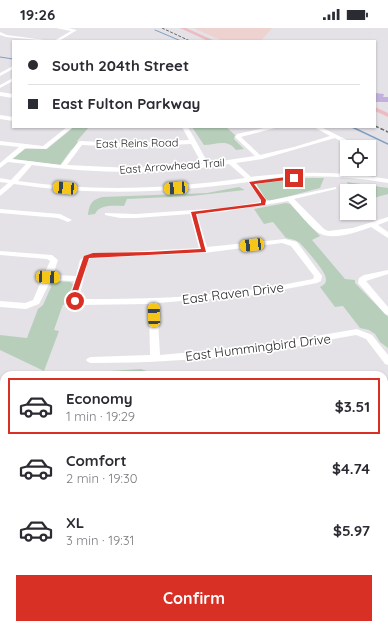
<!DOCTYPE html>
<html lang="en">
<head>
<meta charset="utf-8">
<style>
  :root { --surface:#fff; --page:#f7f7f7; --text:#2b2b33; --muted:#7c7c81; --line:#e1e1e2; --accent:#d93025 }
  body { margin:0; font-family:Quicksand,sans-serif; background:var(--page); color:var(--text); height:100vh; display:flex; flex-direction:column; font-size:15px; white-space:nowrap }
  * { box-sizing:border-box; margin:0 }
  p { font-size:13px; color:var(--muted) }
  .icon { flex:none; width:22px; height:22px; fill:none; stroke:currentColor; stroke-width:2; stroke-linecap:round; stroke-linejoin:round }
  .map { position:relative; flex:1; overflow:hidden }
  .drawer { position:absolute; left:0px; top:343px; width:388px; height:258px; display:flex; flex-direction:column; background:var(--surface); border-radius:12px 12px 0 0; box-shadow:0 1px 3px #0004 }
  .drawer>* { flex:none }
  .top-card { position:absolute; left:12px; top:12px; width:364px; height:88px; border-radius:0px; box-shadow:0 1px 3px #0004; display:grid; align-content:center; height:88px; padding:0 16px; background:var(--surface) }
  .tools { position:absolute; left:340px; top:112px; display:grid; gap:8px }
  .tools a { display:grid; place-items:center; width:36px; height:36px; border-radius:0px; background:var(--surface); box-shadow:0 1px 3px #0004; font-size:20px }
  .end { position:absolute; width:18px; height:18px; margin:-9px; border:5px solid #d93025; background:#fff; box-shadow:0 0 0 2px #fff }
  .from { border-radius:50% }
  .car { position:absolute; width:12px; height:24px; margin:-12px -6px; border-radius:5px; box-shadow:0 0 3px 1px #0007; background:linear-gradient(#f5c518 24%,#345 0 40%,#f5c518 0 76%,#345 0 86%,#f5c518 0) }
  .top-card b { display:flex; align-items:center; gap:14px; height:38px; font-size:15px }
  .top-card b+b { border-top:1px solid var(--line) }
  .top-card i { width:10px; height:10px; background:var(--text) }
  ul { padding:7px 0 0; list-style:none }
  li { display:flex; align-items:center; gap:12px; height:56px; margin:0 8px 6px; padding:0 8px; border:2px solid transparent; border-radius:0px }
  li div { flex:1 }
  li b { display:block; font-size:15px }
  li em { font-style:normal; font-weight:700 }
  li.current { border-color:var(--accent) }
  li>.icon { width:36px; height:36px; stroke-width:1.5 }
  .cta { display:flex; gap:8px; margin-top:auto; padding:8px 16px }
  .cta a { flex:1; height:46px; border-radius:0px; background:var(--accent); color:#fff; font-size:16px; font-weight:700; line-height:46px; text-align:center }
  .status { display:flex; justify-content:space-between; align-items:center; height:28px; padding:0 20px; background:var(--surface); direction:ltr }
  .status svg { height:11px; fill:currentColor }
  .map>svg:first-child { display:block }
  .commercial { fill:#edd2d0 }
  .green { fill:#b7cfba }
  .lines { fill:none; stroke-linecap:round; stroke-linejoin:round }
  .stream-far1 { stroke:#7fa0c2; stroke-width:1 }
  .stream { stroke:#7fa0c2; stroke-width:1.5 }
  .building { fill:#c0b0db }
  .minor { fill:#fff; fill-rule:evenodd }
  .major { fill:#edbcc1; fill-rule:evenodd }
  .rail-far1 { stroke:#68676a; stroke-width:1; stroke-dasharray:3 1.5; stroke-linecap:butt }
  .rail { stroke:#68676a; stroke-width:1.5; stroke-dasharray:4 2; stroke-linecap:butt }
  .route { fill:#d93025 }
  .labels { text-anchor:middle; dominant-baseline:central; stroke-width:3.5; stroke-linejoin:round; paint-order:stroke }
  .far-street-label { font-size:11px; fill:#201f21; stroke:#fff }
  .street-label { font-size:13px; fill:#201f21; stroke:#fff }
</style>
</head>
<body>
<div class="status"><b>19:26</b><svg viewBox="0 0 49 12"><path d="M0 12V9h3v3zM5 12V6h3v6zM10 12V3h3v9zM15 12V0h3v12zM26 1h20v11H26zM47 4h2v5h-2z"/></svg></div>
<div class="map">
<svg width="388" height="601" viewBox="0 0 388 601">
  <rect width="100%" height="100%" fill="#e4e2e6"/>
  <polygon class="commercial" points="193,0 272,0 261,13 223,13"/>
  <g class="green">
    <polygon points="74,99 89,99 77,113 79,115 71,122 60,137 13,131 24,121 47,121"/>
    <path d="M192 99H226L235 107 234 111 244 121 236 122C227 110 216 117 204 117Z"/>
    <polygon points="306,150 324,150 320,160 271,173 265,171 255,158 257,156"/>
    <polygon points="347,154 388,160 388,166 370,171 369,163 359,163 348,157"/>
    <path d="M239 159 245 162 192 168 127 171 124 178C113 178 100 176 95 186L88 187C89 176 92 172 102 169L207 165Z"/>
    <path d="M286 175 290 176 320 208 312 212 345 251 355 252V255L388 289V320L380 314 375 306 369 302 360 300 343 278 335 279 320 259C323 257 326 256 326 252 327 244 306 222 300 215L295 212 286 210 273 194 264 196 254 181Z"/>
    <polygon points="54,253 70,254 73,256 67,271 68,275 63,277 62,279 54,302 59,303 44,343 0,322 0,307 27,310 38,281 43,277 51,259 50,256"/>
    <polygon points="141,341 147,343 148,347 109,347 110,343"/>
  </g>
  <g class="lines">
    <g class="stream-far1">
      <polyline points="155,2 181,13"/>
      <polyline points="0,29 13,31"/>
    </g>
    <polyline class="stream" points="352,99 388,116"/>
  </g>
  <polygon class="building" points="375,65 384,66 383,69 388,69 388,74 375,74"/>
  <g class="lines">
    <g class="minor">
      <polygon points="56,0 68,0 77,2 59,13 54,13 71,3"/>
      <polygon points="0,4 7,7 51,13 6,9 0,7"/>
      <polygon points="13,38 13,41 0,48 0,45"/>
      <polygon points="13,50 13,53 0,60 0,57"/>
      <polygon points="0,64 13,66 13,70 0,68"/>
      <polygon points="0,87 13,89 13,93 0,91"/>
      <path d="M67 99H73L46 121 26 120 12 131 61 137 78 114 80 113 125 115 189 112 182 99H188L208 135 255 128 235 109 237 106 268 99H279L241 109 260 127 294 119 330 108 314 99H321L359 118 360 119H352L335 110 262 131 236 135 251 149C297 143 342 143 388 151V155C343 147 299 146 254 153L267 173 336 159V161L294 171 324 201 328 203 353 200 388 189V193L378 197 388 204V210L371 199C357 204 333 213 319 205 310 200 296 181 288 173L222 184 197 186 207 219 285 211 297 214 322 248 321 253 317 255 255 267 157 275 160 327 258 318 357 301 372 307 388 327V337L385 336 366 311 356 307C331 311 307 317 282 321 219 331 155 335 91 335L88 334 86 332 88 330 91 329 150 327 149 276 79 277 70 271 74 253 51 252 39 276 26 281 0 279V273L25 275 33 272 50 233 47 231 0 227V223L52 227 58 232 53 247 76 248 80 232 89 226 199 220 190 186 136 190H120L105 187V185L136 186 222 180 260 174 261 172 248 154C170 165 92 168 14 156L0 168V162L8 155 0 154V150L11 152 26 136 8 134 0 140V135L19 119 0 117V113L43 118ZM191 116 202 136 131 140 67 137 82 117 125 119ZM229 136 245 150C169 161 93 164 18 153L32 137C97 146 164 147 229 136ZM282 215 291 218 314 248 313 251C294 255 275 258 256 261 198 270 139 271 81 271L79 270 88 233 91 230 204 225Z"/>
      <polygon points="369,123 374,127 369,132"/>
      <polygon points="0,181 60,186 72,192 68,194 58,190 0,185"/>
      <polygon points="388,242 388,246 366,253 388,279 388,287 385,286 358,255 359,250 364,247"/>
      <polygon points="0,358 4,359 4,367 0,366"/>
      <polygon points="388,381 388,389 384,390 384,382"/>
      <polygon points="384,466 388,467 388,478 384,477"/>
    </g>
    <g class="major">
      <polygon points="180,0 186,0 215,13 208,13"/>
      <polygon points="375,79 388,85 388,89 375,83"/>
    </g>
    <polyline class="rail-far1" points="162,0 190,13"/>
    <polyline class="rail" points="375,98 388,104"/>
  </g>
  <polygon class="route" points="294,148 295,151 254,156 266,172 265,177 196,186 206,224 89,230 76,269 78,273 75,275 73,274 70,269 84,228 93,225 149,224 201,221 191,184 261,175 261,172 249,154"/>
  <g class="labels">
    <g class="far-street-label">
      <text transform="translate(137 115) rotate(-1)">East Reins Road</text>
      <text transform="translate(172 138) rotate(-4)">East Arrowhead Trail</text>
    </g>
    <g class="street-label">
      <text transform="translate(233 265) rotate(-7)">East Raven Drive</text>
      <text transform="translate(258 319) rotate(-7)">East Hummingbird Drive</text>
    </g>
  </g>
</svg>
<div class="tools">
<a><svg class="icon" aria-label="locate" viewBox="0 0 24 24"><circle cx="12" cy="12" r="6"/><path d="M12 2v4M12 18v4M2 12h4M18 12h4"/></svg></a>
<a><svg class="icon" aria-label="layers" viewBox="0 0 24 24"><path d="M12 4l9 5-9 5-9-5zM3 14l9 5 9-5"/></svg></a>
</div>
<i class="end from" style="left:75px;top:273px"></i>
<i class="end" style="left:294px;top:150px"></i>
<i class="car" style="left:65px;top:160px;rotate:275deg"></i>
<i class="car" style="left:176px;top:160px;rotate:266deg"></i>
<i class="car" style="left:252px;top:217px;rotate:263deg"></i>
<i class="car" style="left:48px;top:249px;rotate:93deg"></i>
<i class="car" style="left:154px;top:287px;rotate:358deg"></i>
<div class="top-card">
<b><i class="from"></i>South 204th Street</b>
<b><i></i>East Fulton Parkway</b>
</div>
<section class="drawer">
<ul>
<li class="current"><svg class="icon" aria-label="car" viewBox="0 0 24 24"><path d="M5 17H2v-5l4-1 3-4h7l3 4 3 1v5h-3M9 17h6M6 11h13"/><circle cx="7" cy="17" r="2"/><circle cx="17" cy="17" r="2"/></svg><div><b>Economy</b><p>1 min · 19:29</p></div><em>$3.51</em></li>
<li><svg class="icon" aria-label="car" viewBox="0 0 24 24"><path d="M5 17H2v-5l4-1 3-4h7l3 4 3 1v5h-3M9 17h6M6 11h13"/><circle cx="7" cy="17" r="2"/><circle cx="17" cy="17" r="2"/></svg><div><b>Comfort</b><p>2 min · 19:30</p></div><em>$4.74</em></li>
<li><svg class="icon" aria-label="car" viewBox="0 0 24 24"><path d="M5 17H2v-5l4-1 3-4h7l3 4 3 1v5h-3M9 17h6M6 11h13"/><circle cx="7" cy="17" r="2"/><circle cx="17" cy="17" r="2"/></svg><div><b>XL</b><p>3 min · 19:31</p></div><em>$5.97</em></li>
</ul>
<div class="cta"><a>Confirm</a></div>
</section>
</div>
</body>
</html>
